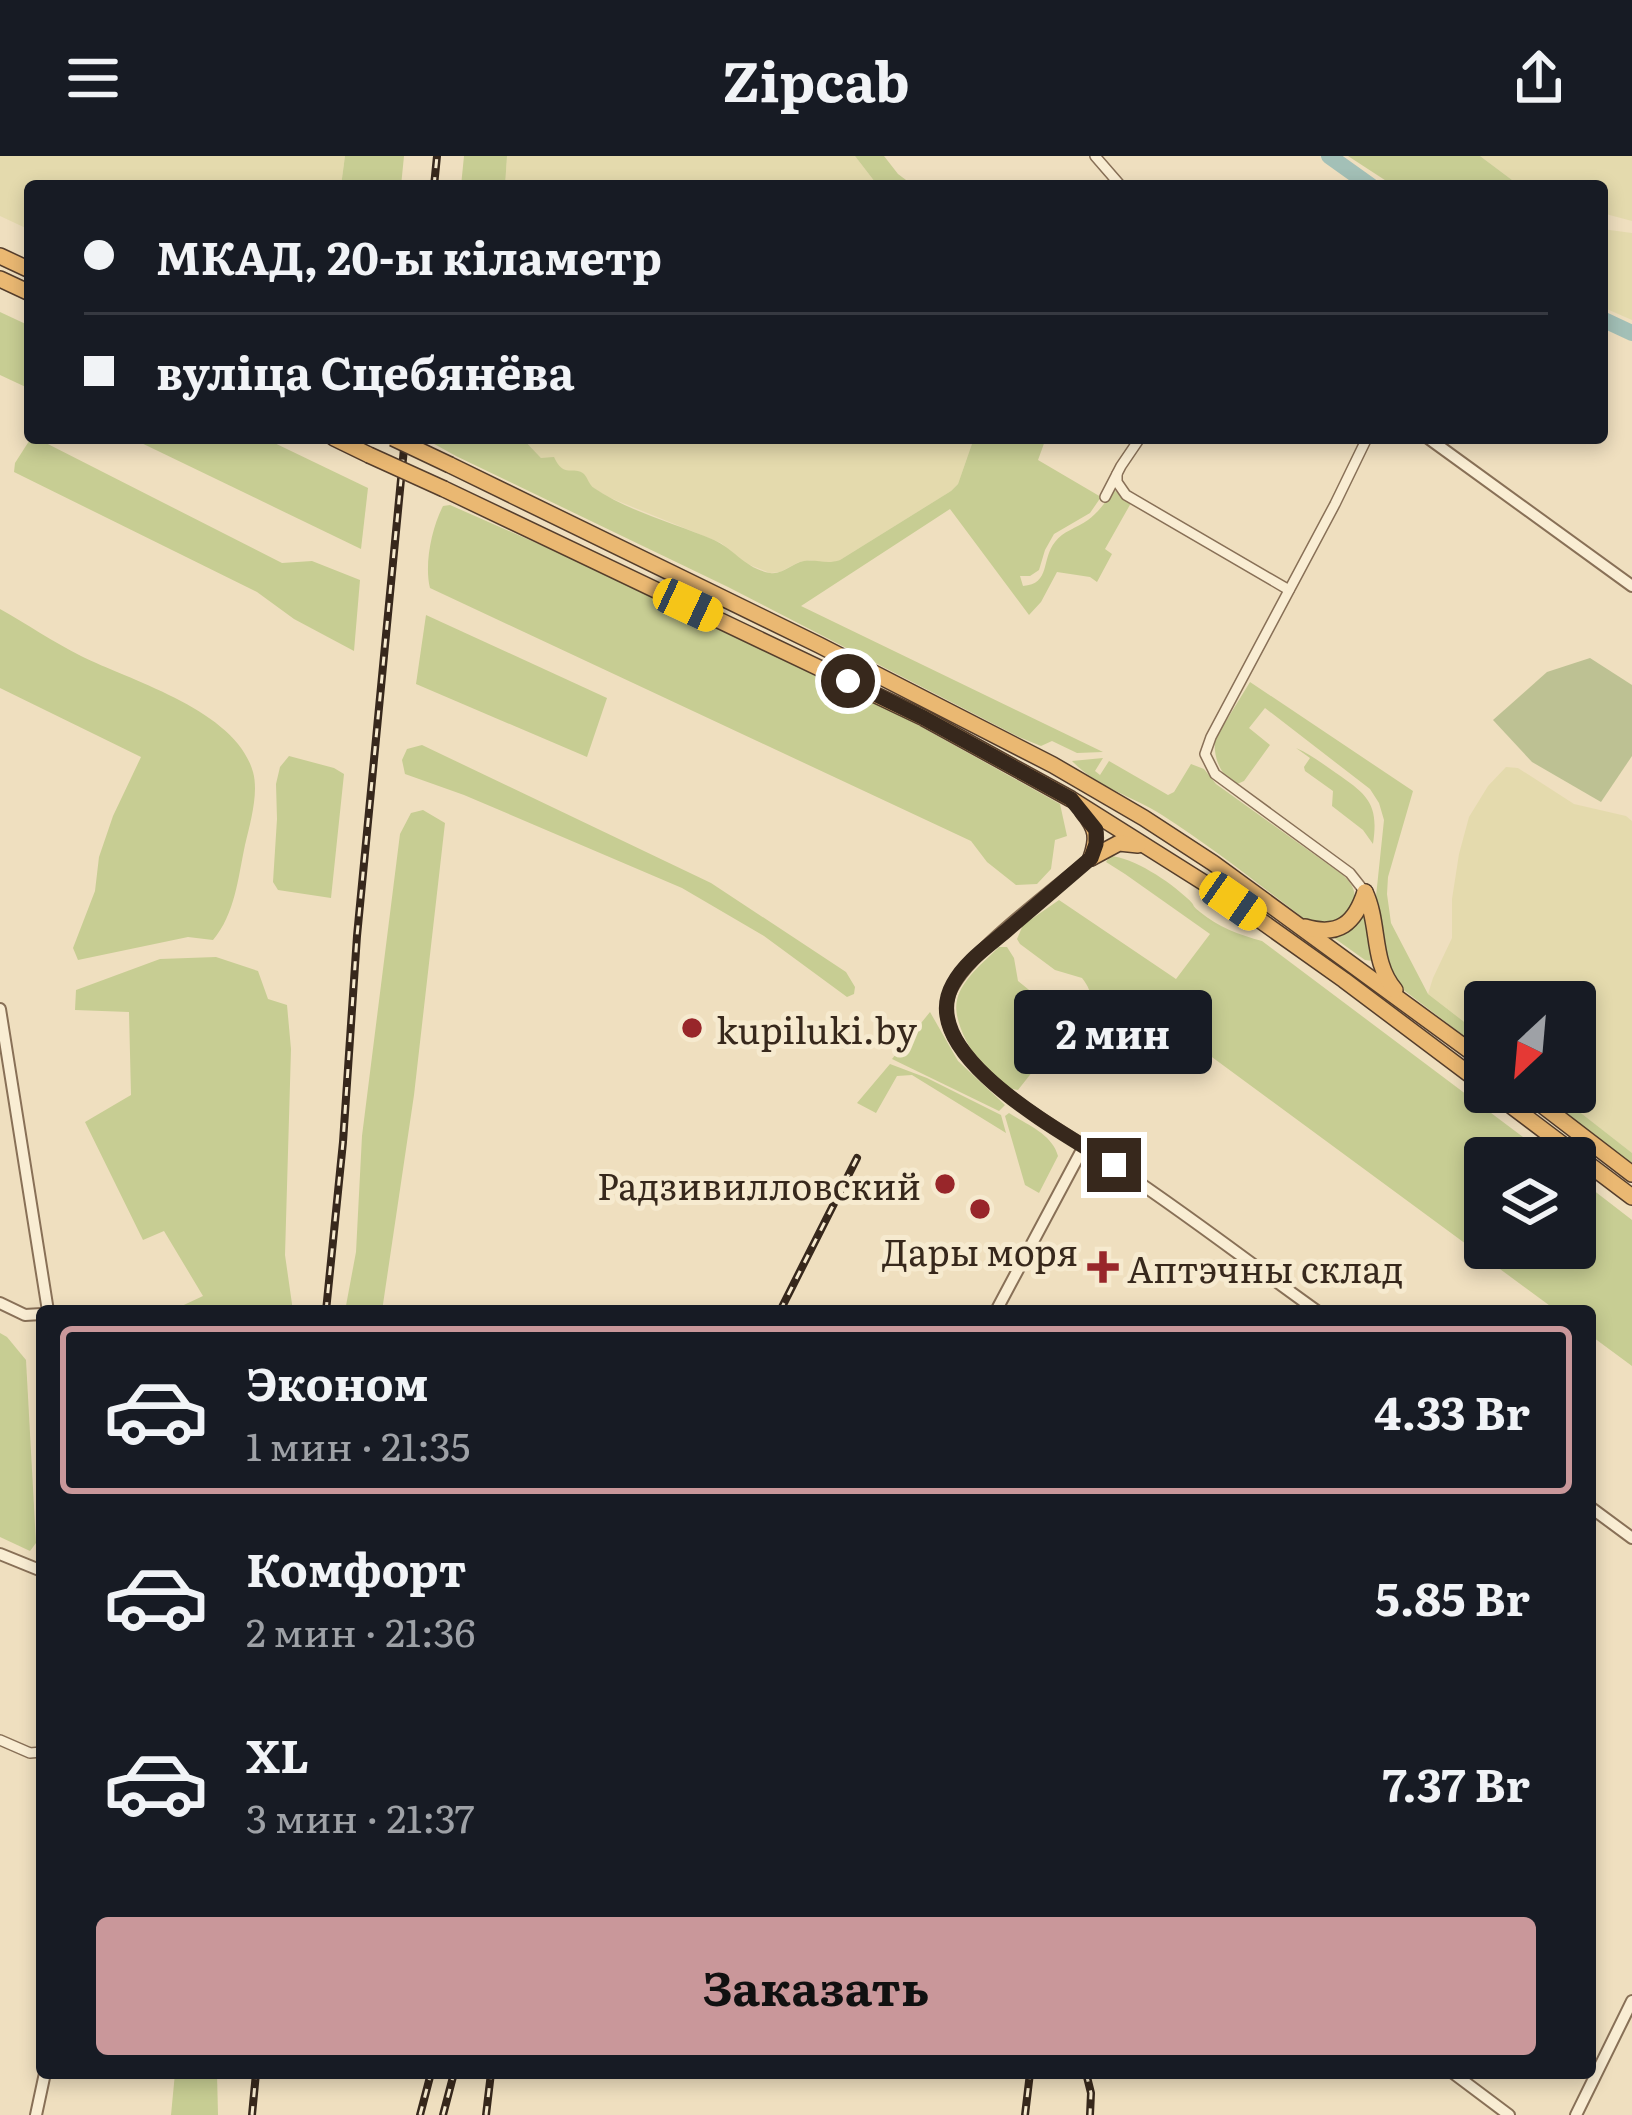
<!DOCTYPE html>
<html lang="ru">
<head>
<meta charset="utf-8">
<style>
  :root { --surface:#171b24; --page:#242831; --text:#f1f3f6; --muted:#9ea1a6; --line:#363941; --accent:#c9979a }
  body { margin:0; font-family:Literata,serif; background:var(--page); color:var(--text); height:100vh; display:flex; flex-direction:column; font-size:45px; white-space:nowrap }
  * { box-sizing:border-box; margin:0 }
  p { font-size:39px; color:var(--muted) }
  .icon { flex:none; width:66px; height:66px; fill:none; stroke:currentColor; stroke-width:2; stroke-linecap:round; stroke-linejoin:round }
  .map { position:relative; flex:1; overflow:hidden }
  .drawer { position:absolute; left:36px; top:1149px; width:1560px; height:774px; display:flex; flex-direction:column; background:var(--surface); border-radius:12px; box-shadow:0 6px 18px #0003 }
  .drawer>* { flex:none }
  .banner { position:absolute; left:24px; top:24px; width:1584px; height:264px; border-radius:12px; box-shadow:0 6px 18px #0003; display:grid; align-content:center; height:264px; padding:0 60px; background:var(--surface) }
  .needle { width:78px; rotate:206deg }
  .tools { position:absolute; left:1464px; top:825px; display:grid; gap:24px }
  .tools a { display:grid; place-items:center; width:132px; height:132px; border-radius:12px; background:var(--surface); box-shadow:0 6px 18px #0003; font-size:60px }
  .end { position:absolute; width:54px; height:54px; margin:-27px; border:15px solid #37281c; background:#fff; box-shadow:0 0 0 6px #fff }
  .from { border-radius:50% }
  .bubble { position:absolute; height:84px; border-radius:12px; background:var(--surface); box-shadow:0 6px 18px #0003; font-size:39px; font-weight:700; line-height:84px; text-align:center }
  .car { position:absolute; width:36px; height:72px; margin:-36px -18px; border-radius:15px; box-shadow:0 0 9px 3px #0007; background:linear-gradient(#f5c518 24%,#345 0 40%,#f5c518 0 76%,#345 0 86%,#f5c518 0) }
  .banner b { display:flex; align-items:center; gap:42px; height:114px; font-size:45px }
  .banner b+b { border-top:3px solid var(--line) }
  .banner i { width:30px; height:30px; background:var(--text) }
  ul { padding:21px 0 0; list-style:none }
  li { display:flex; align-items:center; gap:36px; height:168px; margin:0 24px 18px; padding:0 36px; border:6px solid transparent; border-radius:12px }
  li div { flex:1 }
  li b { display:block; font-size:45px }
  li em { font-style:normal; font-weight:700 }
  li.current { border-color:var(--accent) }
  li>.icon { width:108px; height:108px; stroke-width:1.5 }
  .action { display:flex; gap:24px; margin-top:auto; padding:24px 60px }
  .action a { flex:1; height:138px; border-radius:12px; background:var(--accent); color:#111; font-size:48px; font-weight:700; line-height:138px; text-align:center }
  header { display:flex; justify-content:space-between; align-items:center; height:156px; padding:0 60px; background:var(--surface); font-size:54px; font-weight:700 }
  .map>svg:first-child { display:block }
  .farmland { fill:#e4daad }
  .green { fill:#c7cd93 }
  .cemetery { fill:#bdc193 }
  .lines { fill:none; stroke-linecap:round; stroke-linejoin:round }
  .river { stroke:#a3c0b7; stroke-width:16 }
  .minor-casing { stroke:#887057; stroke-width:12 }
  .tertiary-casing { stroke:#887057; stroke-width:14 }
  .trunk-casing { stroke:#553e2c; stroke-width:18 }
  .minor { stroke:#f9edd3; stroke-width:9 }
  .tertiary { stroke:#f9edd3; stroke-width:10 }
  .trunk { stroke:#eab872; stroke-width:15 }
  .rail-casing { stroke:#37281c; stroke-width:8 }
  .rail { stroke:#f6eacf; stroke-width:3; stroke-dasharray:9; stroke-linecap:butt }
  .trunk-bridge-casing { stroke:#553e2c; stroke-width:18; stroke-linecap:butt }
  .trunk-bridge { stroke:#eab872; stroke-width:15 }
  .route { stroke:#37281c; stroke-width:15 }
  .poi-dot { fill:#98262a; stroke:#f6eacf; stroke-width:4.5 }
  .labels { text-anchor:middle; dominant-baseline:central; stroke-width:10; stroke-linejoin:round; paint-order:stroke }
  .poi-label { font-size:36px; fill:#37281c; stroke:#f6eacf; text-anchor:start }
</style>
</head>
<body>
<header><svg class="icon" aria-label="menu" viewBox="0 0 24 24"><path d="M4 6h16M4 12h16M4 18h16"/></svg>Zipcab<svg class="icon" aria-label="share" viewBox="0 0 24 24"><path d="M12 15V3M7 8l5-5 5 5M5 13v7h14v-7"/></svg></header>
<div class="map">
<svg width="1632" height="1959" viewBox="0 0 1632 1959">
  <rect width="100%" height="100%" fill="#efdfbf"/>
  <g class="farmland">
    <polygon points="0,0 345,0 341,30 30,30 30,74 0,60"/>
    <polygon points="507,0 855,0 875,26 898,30 505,30"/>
    <polygon points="1480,0 1632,0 1632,65 1602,57 1602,30 1520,30"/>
    <polygon points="1602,73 1632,77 1632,164 1602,151"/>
    <polygon points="522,282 974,282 958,328 951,335 840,404 829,408 810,404 799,406 780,416 770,417 745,407 721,387 608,341 590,330 579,315 568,316 541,302"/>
    <polygon points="1506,611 1518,612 1574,648 1626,660 1632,665 1632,997 1554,936 1575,936 1575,846 1485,846 1485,882 1428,838 1433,822 1452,782 1452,743 1459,698 1469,661 1488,630"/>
  </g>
  <g class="green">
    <polygon points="345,0 404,0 401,30 341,30"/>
    <polygon points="464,0 507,0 505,30 461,30"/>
    <polygon points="855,0 884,0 898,18 914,30 875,26"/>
    <polygon points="1348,0 1480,0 1520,30 1394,30"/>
    <polygon points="0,156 30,170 30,233 0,219"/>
    <polygon points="31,282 36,282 282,407 312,405 360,424 354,495 294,463 257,436 14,316 15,307"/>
    <polygon points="131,282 264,282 368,332 361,393"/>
    <path d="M427 282H522L541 302 554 301C564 323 573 309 584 318 588 322 589 329 594 332 627 355 677 368 714 384 734 393 746 413 770 417 783 419 792 407 804 405 818 403 826 409 840 404L951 335 958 328 974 282H1046L1038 304 1101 341 1090 357 1054 378 1045 394 1039 414 1030 420H1020L1023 430C1051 428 1041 403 1055 386 1063 375 1077 372 1088 364 1099 356 1106 345 1114 334L1131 347 1105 393 1112 398 1097 426 1090 421 1057 416 1041 446 1029 459 950 353 801 450 1103 596 1077 597 1052 585 1041 590 1019 581 728 431 456 300 427 284Z"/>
    <path d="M450 349 668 445 907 563 1060 648 1067 680 1055 684 1051 713 1037 728 1016 729 987 706 971 685 430 432C424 408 432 371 443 350Z"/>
    <path d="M0 453C27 468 53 486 81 500 131 525 236 554 253 616 259 637 250 668 245 689 238 722 235 758 213 784L188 781 78 804 73 792 95 735 99 701 113 660 141 601 0 532Z"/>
    <polygon points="426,459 607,542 587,601 416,528"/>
    <path d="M1250 526 1413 635 1388 721 1387 738 1391 767 1428 838 1485 882V896L1401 832 1389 820 1375 750 1384 664 1379 647 1370 633 1265 552 1249 572 1270 589 1244 625 1235 629C1220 618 1213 601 1215 583Z"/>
    <polygon points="422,589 711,727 846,816 855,831 854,838 847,841 764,780 682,732 464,639 405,618 402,604 407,593"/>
    <path d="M1296 592C1310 598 1323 608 1336 617 1368 639 1379 648 1373 688L1363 674 1332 650 1333 635 1305 615 1304 611 1310 602Z"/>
    <polygon points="289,600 334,612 344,618 331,742 278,734 273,726 277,663 276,628 280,611"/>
    <path d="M1103 602 1095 615 1100 619 1109 605 1168 639 1174 636 1191 608 1204 613 1216 628 1343 719C1359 734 1357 745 1346 763L1315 771C1265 733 1215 693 1162 659 1132 640 1097 631 1072 605Z"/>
    <polygon points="423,654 445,667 414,939 382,1155 345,1155 356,1096 362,980 400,678 411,657"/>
    <path d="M1110 700C1133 701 1170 726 1187 742 1197 751 1190 748 1200 756 1218 771 1240 779 1262 785L1551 1002H1485V1092H1575V1020L1632 1064V1210L1590 1179V1155H1557L1144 851 1103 906 1071 882C1087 861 1101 846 1082 822L1055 814 1020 788 1017 783 1023 769 1059 744 1176 823 1210 778 1125 718 1106 706Z"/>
    <path d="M1367 748 1376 799 1372 805 1365 804 1330 779C1351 774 1359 768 1367 748Z"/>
    <path d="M999 791H1007L1014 802 1018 825 1039 842 1046 893 1044 901 1018 934C991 933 950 872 957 844 962 823 984 806 999 791Z"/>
    <polygon points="216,801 258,815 268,843 287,849 291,893 285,1099 293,1155 171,1155 203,1140 164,1075 143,1084 85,966 131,939 129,856 75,854 76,834 160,803"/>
    <polygon points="930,856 958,905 1005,949 999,955 892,903"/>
    <polygon points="890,908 927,922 1001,959 1006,977 912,919 897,920 876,957 857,947"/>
    <polygon points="1537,936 1554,936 1632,997 1632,1008"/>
    <path d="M1009 957C1027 969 1052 978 1058 1000L1039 1037 1025 1029 1005 960Z"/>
    <polygon points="0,1177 7,1181 26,1204 36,1387 30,1395 0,1381"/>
    <polygon points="175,1917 217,1917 218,1959 171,1959"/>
  </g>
  <polygon class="cemetery" points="1590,502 1632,529 1632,600 1601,646 1532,606 1493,564 1547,516"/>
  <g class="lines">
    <g class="river">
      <polyline points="1329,0 1371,30"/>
      <polyline points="1602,163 1632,177"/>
    </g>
    <g class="minor-casing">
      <g id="minor">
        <polyline points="1095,0 1121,30"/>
        <polyline points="1117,318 1117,326 1126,339 1289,434"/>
        <polyline points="1105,341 1121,310 1140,282"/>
        <polyline points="1365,736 1350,717 1215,618 1205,598 1211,581 1335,348 1367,282"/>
        <polyline points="0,1584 30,1597 42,1596"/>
      </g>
    </g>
    <g class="tertiary-casing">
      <g id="tertiary">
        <polyline points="1428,282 1632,430"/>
        <path d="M1091 702C1058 731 957 803 948 842 941 871 962 895 980 914 1017 952 1064 976 1107 1005 1179 1052 1247 1105 1317 1155"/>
        <polyline points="0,853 48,1155"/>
        <polyline points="0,1147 25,1159 42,1158"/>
        <polyline points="996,1155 1084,990"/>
        <polyline points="1590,1351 1632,1382"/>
        <polyline points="0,1398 42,1415"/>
        <polyline points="1453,1917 1509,1959"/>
        <polyline points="36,1959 45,1917"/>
        <polyline points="1576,1959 1632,1845"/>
      </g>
    </g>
    <g class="trunk-casing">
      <g id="trunk">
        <polyline points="0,100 30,114"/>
        <polyline points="0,123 30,137"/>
        <polyline points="334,282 369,299"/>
        <polyline points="450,309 819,489 1053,609 1144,662 1213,707 1485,906"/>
        <polyline points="444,333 924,562 1071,643 1233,745 1344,824 1485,930"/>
        <path d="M1083 656C1097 673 1098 682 1091 702"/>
        <polyline points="1091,702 1119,687 1138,689"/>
        <path d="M1365 736C1380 768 1371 806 1395 834"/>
        <path d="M1305 771C1339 781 1355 767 1365 736"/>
        <polyline points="1493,936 1632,1041"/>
        <polyline points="1525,936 1632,1018"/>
      </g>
    </g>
    <use href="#minor" class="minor"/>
    <use href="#tertiary" class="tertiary"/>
    <use href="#trunk" class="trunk"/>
    <g class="rail-casing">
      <g id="rail">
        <polyline points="434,30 437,0"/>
        <polyline points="326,1155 343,986 357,780 405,282"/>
        <polyline points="780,1155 857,1002"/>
        <polyline points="1086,1917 1091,1937 1090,1959"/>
        <polyline points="252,1959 256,1917"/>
        <polyline points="420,1959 431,1917"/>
        <polyline points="443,1959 454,1917"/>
        <polyline points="486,1959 491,1917"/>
        <polyline points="1025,1959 1030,1917"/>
      </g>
    </g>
    <use href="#rail" class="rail"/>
    <g class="trunk-bridge-casing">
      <g id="trunk-bridge">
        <polyline points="393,282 450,309"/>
        <polyline points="369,299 444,333"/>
      </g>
    </g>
    <use href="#trunk-bridge" class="trunk-bridge"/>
  </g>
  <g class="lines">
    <path class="route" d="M848 525 924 562 1071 643 1096 674V688L1091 702C1063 726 1034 751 1006 775 987 791 965 806 953 828 913 899 1068 979 1114 1009"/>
  </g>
  <g class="poi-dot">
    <circle cx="692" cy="872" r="12"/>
    <circle cx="945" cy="1028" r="12"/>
    <circle cx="980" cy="1053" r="12"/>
    <path d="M1097 1093h12v12h12v12h-12v12h-12v-12h-12v-12h12z"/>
  </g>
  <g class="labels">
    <g class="poi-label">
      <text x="716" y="872">kupiluki.by</text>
      <text x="921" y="1028" text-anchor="end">Радзивилловский</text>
      <text x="980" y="1094" text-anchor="middle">Дары моря</text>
      <text x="1127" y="1111">Аптэчны склад</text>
    </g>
  </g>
</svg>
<div class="tools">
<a><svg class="needle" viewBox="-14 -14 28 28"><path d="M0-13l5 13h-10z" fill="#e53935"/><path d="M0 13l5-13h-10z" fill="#9ea1a6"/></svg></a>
<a><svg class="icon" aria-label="layers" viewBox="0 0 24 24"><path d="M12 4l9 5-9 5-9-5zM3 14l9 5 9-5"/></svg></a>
</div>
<i class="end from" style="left:848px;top:525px"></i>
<i class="end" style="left:1114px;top:1009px"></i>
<div class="bubble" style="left:1014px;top:834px;width:198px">2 мин</div>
<i class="car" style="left:688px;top:449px;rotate:115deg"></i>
<i class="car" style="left:1233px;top:745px;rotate:125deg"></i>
<div class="banner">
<b><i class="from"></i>МКАД, 20-ы кіламетр</b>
<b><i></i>вуліца Сцебянёва</b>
</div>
<section class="drawer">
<ul>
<li class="current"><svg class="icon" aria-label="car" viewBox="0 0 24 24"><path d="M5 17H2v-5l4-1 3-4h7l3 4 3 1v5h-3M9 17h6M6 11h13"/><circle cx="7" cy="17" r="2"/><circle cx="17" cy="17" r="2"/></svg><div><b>Эконом</b><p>1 мин · 21:35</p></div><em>4.33 Br</em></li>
<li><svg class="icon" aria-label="car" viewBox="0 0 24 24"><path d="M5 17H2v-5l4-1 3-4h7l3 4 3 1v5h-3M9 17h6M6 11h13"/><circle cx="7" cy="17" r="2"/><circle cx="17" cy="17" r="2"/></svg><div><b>Комфорт</b><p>2 мин · 21:36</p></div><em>5.85 Br</em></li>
<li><svg class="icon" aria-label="car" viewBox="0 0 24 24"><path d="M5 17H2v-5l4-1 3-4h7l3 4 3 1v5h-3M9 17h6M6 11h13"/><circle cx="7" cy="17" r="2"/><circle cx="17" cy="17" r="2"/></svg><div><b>XL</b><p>3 мин · 21:37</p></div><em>7.37 Br</em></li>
</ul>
<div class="action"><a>Заказать</a></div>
</section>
</div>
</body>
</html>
